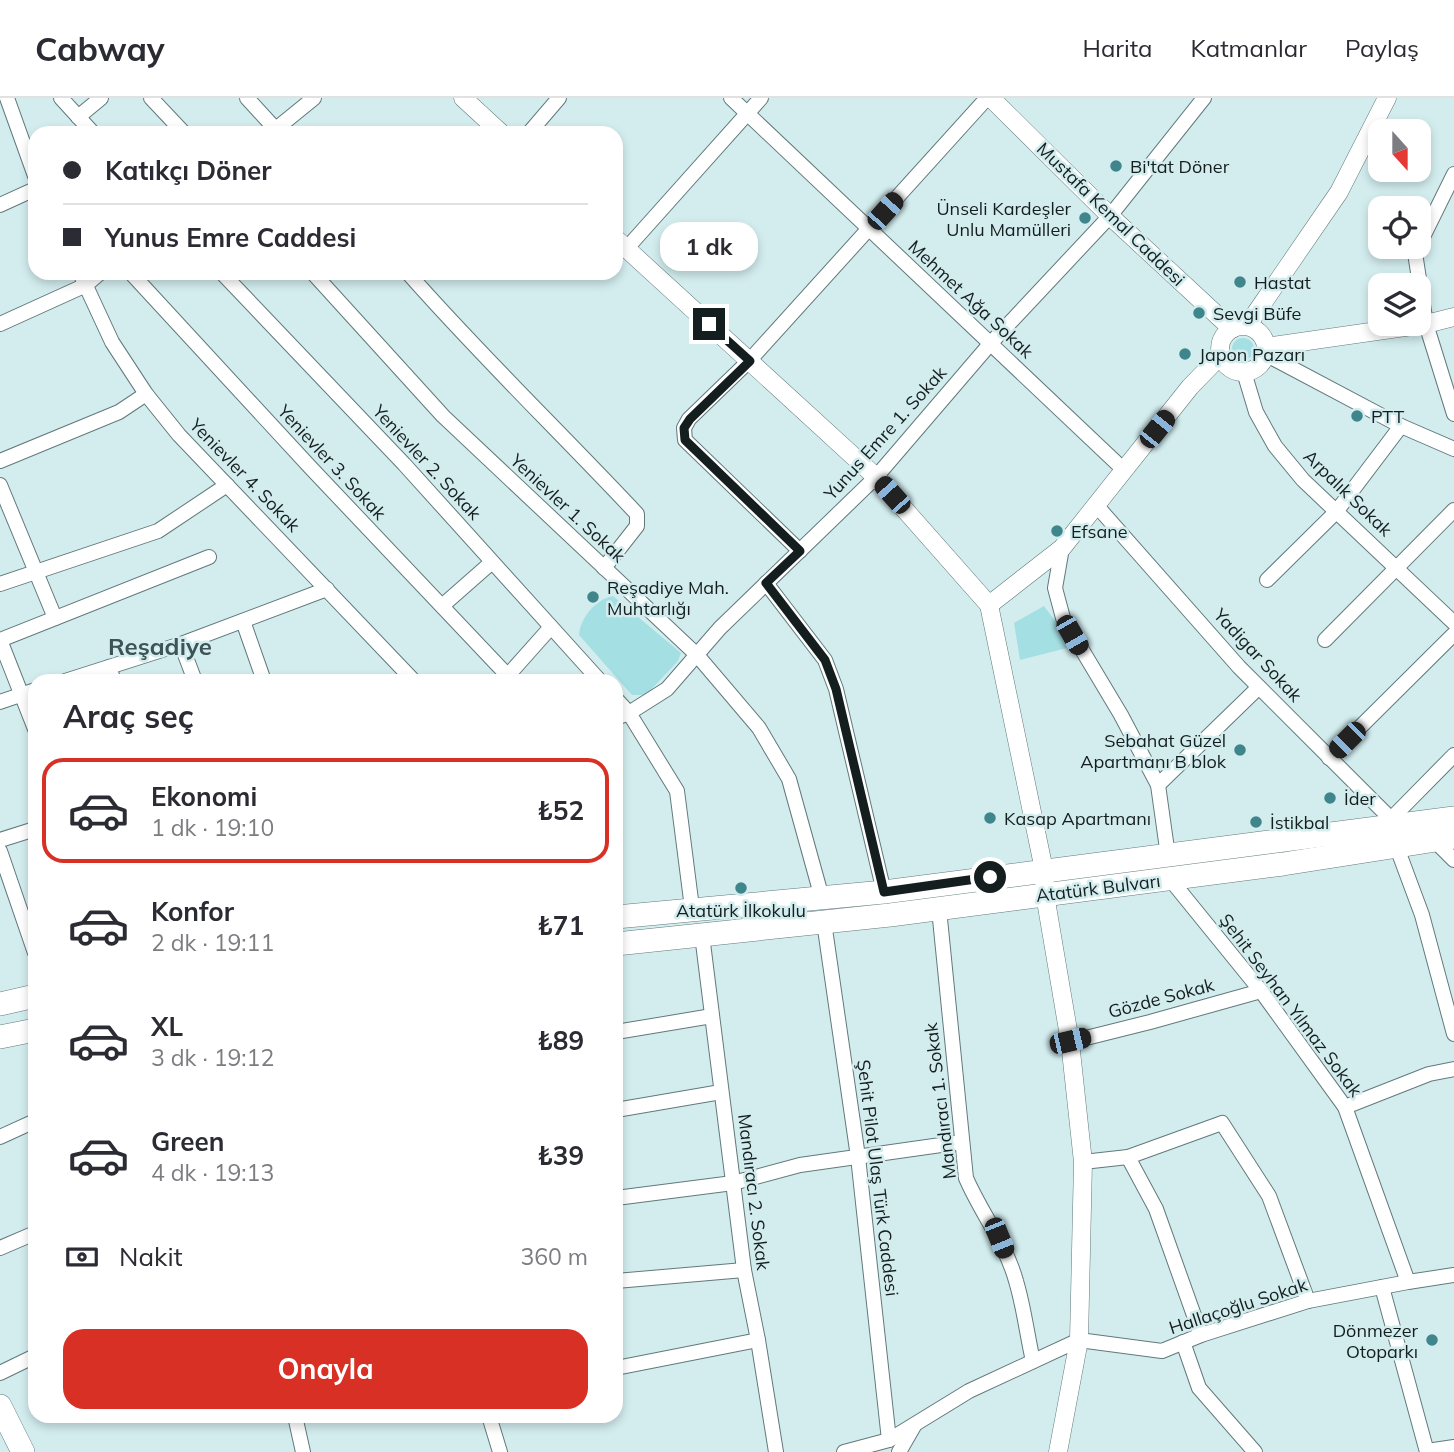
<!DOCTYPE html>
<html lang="tr">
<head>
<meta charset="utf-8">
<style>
  :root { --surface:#fff; --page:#f7f7f7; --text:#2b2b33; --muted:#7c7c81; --line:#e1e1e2; --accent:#d93025 }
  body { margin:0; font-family:Mulish,sans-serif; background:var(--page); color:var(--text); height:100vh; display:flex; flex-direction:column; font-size:26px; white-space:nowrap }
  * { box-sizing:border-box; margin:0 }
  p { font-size:23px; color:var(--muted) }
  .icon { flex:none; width:38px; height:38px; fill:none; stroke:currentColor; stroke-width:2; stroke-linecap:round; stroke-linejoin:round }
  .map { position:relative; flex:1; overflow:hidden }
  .details { position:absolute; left:28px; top:576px; width:595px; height:749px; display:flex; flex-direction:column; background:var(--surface); border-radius:21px; box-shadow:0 4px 10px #0003 }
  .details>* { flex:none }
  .hud { position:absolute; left:28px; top:28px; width:595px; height:154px; border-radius:21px; box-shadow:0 4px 10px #0003; display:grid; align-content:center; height:154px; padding:0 35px; background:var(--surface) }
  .needle { width:46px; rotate:159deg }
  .controls { position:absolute; left:1368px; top:21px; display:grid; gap:14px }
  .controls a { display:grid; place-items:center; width:63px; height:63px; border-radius:14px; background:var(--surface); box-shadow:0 4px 10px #0003; font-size:35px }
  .end { position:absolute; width:32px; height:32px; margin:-16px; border:9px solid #151e1f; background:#fff; box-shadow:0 0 0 4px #fff }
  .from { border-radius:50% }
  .bubble { position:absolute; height:49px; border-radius:21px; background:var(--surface); box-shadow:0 4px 10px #0003; font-size:23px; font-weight:700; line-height:49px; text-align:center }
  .car { position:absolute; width:21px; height:42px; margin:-21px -10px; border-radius:9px; box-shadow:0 0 5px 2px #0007; background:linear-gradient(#222 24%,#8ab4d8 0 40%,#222 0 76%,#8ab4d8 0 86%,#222 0) }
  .hud b { display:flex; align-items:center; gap:24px; height:66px; font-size:26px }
  .hud b+b { border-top:2px solid var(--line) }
  .hud i { width:18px; height:18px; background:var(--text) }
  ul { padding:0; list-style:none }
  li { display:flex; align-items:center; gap:21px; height:105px; margin:0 14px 10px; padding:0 21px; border:4px solid transparent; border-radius:21px }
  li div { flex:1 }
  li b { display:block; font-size:26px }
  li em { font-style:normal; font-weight:700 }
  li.current { border-color:var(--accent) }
  li>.icon { width:63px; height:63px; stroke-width:1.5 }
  h2 { padding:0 35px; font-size:32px; line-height:84px }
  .pay { display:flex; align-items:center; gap:18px; height:77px; padding:0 35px; font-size:26px }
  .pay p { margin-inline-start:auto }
  .button { display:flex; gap:14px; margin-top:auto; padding:14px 35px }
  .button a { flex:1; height:80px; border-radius:21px; background:var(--accent); color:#fff; font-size:28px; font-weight:700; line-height:80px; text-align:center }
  header { display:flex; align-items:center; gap:42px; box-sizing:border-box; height:98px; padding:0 35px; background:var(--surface); border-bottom:2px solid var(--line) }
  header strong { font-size:33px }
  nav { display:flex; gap:38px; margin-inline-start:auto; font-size:24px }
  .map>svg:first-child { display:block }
  .green { fill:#a4dfe3 }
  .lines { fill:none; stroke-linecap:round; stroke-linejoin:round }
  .minor-casing { stroke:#62797b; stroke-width:16 }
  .tertiary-casing { stroke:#62797b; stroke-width:19 }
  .primary-casing { stroke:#62797b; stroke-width:24 }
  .minor { stroke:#fff; stroke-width:14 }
  .tertiary { stroke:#fff; stroke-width:18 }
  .primary { stroke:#fff; stroke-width:23 }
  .route { stroke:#151e1f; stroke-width:9 }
  .poi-dot { fill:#3e868b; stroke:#d3edef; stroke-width:2.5 }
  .labels { text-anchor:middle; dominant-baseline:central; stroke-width:5; stroke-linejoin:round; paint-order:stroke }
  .poi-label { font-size:18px; fill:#151e1f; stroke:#d3edef; text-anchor:start }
  .street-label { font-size:18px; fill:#151e1f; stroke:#d3edef }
  .district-label { font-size:24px; font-weight:bold; fill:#3d5355; stroke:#d3edef }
</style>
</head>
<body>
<header>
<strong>Cabway</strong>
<nav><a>Harita</a><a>Katmanlar</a><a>Paylaş</a></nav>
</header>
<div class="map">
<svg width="1454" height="1354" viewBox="0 0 1454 1354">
  <rect width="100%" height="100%" fill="#d3edef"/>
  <g class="green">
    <circle cx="1243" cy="251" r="11"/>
    <path d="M613 498 681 555 678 563 646 597H632L579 537C580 520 596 501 613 498Z"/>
    <polygon points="1044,508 1064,535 1067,550 1020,562 1014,525"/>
  </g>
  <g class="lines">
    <g class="minor-casing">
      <g id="minor">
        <polyline points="7,0 35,78"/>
        <polyline points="61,0 93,35"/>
        <polyline points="151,0 184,35"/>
        <polyline points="247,0 279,35"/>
        <polyline points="731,0 1124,372"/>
        <polyline points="78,19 101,0"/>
        <polyline points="271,35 314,0"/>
        <polyline points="529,35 559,0"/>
        <polyline points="0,107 35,91"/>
        <polyline points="1419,147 1454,76"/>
        <polyline points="1418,149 1415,155 1426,226 1454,316"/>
        <polyline points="627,150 761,0"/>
        <polyline points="80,175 112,244 146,296 179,337 414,583"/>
        <polyline points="131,175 310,369 508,578"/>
        <polyline points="222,175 404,366 600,583"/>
        <polyline points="313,175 443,318 697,557 759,630 789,681 822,800"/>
        <path d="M408 175C481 258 561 335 637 416V428L604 470"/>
        <polyline points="0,226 86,187 100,175"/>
        <polyline points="1265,256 1401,328 1454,351"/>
        <polyline points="1244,274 1256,314 1275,348 1303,382 1454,525"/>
        <polyline points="0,363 119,314 146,296"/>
        <polyline points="0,387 55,520"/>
        <polyline points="1096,407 1239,569 1391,721 1386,729"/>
        <polyline points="1062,450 1055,490 1063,520 1121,617 1158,687 1168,758"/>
        <polyline points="800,453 685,342 684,330 689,321 749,263 987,0"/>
        <polyline points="1267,482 1336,414 1401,328"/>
        <polyline points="766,485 825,562 836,591 884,794"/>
        <polyline points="0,486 158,433 227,387"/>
        <polyline points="442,508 492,464"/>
        <polyline points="243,523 264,583"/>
        <polyline points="0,542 209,459"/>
        <polyline points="0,542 35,631"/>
        <polyline points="1325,542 1454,412"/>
        <polyline points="181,546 195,583"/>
        <polyline points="109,569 114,583"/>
        <polyline points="65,583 181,546 327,491"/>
        <polyline points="503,583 551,529"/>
        <polyline points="616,601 629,615 677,693 692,810"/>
        <polyline points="0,604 35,592"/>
        <polyline points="616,620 629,615 667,591 720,530 876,379 990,246 1110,118 1204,0"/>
        <polyline points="1329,660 1454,536"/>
        <polyline points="1158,687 1259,589"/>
        <polyline points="1391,721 1454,657"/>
        <polyline points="0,742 35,731"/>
        <polyline points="1434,742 1454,762"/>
        <polyline points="1396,747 1422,817 1454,936"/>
        <polyline points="0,753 35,855"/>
        <polyline points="1170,781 1261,893 1345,1009 1408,1184"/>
        <path d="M939 811 966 1080C981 1115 1006 1146 1016 1183 1024 1209 1027 1237 1033 1263"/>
        <polyline points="824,824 858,1059 889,1342"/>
        <polyline points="702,837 744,1172 758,1242 776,1354"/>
        <polyline points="616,934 712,918"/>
        <polyline points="1070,944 1150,924 1261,893"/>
        <polyline points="1345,1009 1429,976 1454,971"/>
        <polyline points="616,1012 721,994"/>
        <polyline points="0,1039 35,1023"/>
        <polyline points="1128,1059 1156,1111 1201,1237"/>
        <polyline points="1083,1064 1128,1059 1222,1025 1269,1098 1308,1203"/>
        <polyline points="616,1100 733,1085 800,1067 962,1044"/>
        <polyline points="0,1150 35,1135"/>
        <polyline points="616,1183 744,1172"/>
        <polyline points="1382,1189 1427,1354"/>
        <polyline points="1183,1244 1199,1290 1255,1354"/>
        <polyline points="616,1270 758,1242"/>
        <polyline points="0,1275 35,1258"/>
        <polyline points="295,1318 303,1354"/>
        <polyline points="489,1318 500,1354"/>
        <polyline points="1427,1353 1454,1349"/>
        <polyline points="844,1354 889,1342 969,1293 1079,1242 1162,1253 1201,1237 1308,1203 1408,1184 1454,1177"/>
        <polyline points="899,1354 914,1328"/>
      </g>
    </g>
    <g class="tertiary-casing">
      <g id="tertiary">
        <polyline points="463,0 501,35"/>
        <polyline points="991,0 1110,118 1232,231"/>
        <polyline points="616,141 876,379 989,507 1044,772 1045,797 1070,944 1083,1064 1079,1242 1058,1354"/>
        <polyline points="1247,228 1339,94 1387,0"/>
        <circle cx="1243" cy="251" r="23"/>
        <polyline points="1266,249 1426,226 1454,219"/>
        <polyline points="989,507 1062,450 1190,289 1221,257"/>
      </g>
    </g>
    <g class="primary-casing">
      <g id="primary">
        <polyline points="616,819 884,794 1454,720"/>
        <polyline points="616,846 890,817 1283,766 1454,739"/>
        <polyline points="0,906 35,898"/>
        <polyline points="0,939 35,932"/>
        <polyline points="0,1308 23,1354"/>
      </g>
    </g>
    <use href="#minor" class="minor"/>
    <use href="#tertiary" class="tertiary"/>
    <use href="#primary" class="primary"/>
  </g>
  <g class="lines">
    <polyline class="route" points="709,226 750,263 690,321 684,330 685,342 800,453 766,485 825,562 836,591 884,794 990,779"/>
  </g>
  <g class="poi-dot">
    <circle cx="1116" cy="68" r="7"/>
    <circle cx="1085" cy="120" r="7"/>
    <circle cx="1240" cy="184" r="7"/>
    <circle cx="1199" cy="215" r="7"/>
    <circle cx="1185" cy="256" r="7"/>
    <circle cx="1357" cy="318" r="7"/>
    <circle cx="1057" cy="433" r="7"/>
    <circle cx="593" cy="499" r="7"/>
    <circle cx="1240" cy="652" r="7"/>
    <circle cx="1330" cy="700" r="7"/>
    <circle cx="990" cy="720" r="7"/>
    <circle cx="1256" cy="724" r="7"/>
    <circle cx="741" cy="790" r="7"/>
    <circle cx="1432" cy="1242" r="7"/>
  </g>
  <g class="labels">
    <g class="poi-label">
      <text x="1130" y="68">Bi'tat Döner</text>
      <text x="1071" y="110" text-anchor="end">Ünseli Kardeşler<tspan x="1071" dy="21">Unlu Mamülleri</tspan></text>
      <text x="1254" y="184">Hastat</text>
      <text x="1213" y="215">Sevgi Büfe</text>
      <text x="1199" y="256">Japon Pazarı</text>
      <text x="1371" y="318">PTT</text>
      <text x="1071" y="433">Efsane</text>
      <text x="607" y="489">Reşadiye Mah.<tspan x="607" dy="21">Muhtarlığı</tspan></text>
      <text x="1226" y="642" text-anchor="end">Sebahat Güzel<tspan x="1226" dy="21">Apartmanı B blok</tspan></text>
      <text x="1344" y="700">İder</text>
      <text x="1004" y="720">Kasap Apartmanı</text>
      <text x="1270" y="724">İstikbal</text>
      <text x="741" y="812" text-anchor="middle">Atatürk İlkokulu</text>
      <text x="1418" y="1232" text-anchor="end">Dönmezer<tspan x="1418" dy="21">Otoparkı</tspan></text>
    </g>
    <g class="street-label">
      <text transform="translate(1111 116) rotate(44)">Mustafa Kemal Caddesi</text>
      <text transform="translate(971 201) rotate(43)">Mehmet Ağa Sokak</text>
      <text transform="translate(885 335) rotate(-48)">Yunus Emre 1. Sokak</text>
      <text transform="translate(332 364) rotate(47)">Yenievler 3. Sokak</text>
      <text transform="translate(427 364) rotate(47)">Yenievler 2. Sokak</text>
      <text transform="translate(245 377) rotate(46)">Yenievler 4. Sokak</text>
      <text transform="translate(1348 395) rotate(44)">Arpalık Sokak</text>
      <text transform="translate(568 410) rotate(43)">Yenievler 1. Sokak</text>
      <text transform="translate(1258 557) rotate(47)">Yadigar Sokak</text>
      <text transform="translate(1098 790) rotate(-7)">Atatürk Bulvarı</text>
      <text transform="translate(1161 900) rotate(-15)">Gözde Sokak</text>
      <text transform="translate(1291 907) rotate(53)">Şehit Seyhan Yılmaz Sokak</text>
      <text transform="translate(940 1003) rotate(-97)">Mandıracı 1. Sokak</text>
      <text transform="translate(878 1080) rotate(83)">Şehit Pilot Ulaş Türk Caddesi</text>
      <text transform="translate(754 1094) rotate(83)">Mandıracı 2. Sokak</text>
      <text transform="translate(1238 1208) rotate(-18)">Hallaçoğlu Sokak</text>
    </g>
    <g class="district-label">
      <text x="160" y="548">Reşadiye</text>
    </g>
  </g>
</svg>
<div class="controls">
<a><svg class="needle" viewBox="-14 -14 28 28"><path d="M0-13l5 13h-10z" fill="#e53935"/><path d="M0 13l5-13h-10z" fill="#7c7c81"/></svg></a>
<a><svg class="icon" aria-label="locate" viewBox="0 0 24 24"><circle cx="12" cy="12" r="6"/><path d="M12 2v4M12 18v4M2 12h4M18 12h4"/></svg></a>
<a><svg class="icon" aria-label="layers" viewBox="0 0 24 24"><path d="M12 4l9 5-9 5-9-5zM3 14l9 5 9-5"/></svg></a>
</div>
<i class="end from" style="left:990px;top:779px"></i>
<i class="end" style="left:709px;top:226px"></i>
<div class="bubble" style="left:660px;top:124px;width:98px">1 dk</div>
<i class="car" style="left:885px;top:113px;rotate:42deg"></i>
<i class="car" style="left:1157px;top:331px;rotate:39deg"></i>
<i class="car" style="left:892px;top:397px;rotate:318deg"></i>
<i class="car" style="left:1072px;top:537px;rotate:150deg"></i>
<i class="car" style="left:1347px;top:642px;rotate:225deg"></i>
<i class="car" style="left:1070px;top:943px;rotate:77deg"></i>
<i class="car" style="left:999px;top:1140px;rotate:158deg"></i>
<div class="hud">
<b><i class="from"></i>Katıkçı Döner</b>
<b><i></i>Yunus Emre Caddesi</b>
</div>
<section class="details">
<h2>Araç seç</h2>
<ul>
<li class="current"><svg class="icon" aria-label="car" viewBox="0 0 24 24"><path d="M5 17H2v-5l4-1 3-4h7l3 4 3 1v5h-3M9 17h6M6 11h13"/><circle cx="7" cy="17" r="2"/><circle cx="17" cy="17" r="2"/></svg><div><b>Ekonomi</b><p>1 dk · 19:10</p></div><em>₺52</em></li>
<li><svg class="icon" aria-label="car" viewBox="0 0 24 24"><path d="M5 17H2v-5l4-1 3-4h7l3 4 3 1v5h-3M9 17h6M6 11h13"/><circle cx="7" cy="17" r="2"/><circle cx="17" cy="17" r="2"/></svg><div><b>Konfor</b><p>2 dk · 19:11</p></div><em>₺71</em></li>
<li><svg class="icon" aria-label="car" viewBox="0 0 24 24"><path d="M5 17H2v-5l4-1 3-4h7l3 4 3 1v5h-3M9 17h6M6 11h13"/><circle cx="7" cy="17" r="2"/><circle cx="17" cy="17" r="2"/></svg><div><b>XL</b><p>3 dk · 19:12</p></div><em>₺89</em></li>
<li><svg class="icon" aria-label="car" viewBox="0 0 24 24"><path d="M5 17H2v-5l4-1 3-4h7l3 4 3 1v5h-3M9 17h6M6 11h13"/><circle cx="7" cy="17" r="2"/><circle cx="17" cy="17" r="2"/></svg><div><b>Green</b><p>4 dk · 19:13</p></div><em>₺39</em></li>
</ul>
<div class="pay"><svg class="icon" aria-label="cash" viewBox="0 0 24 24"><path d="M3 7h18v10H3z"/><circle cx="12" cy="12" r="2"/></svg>Nakit<p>360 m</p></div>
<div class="button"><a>Onayla</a></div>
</section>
</div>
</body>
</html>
